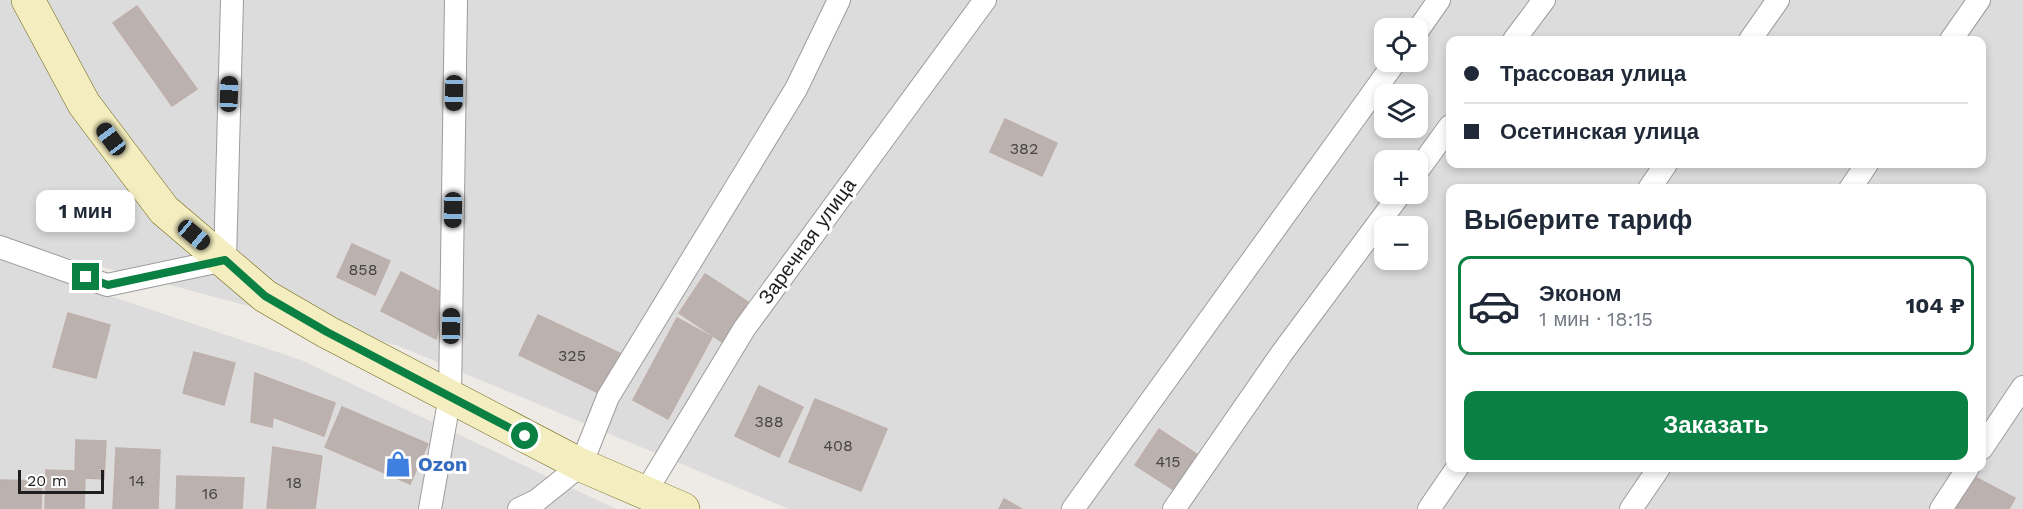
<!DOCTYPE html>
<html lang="ru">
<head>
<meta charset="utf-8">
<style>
  :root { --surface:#fff; --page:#f6f6f7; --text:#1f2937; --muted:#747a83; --line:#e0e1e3; --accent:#0b8043 }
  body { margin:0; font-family:"Work Sans",sans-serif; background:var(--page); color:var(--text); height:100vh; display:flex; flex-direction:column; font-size:22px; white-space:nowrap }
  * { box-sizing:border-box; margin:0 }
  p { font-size:20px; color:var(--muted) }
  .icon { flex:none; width:33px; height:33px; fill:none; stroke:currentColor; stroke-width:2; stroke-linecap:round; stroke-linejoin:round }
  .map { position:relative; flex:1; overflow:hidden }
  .panel { position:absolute; left:1446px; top:184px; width:540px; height:288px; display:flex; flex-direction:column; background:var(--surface); border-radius:12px; box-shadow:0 3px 9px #0003 }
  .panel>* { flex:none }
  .top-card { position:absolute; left:1446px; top:36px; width:540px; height:132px; border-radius:12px; box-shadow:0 3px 9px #0003; display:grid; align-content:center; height:132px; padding:0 18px; background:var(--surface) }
  .tools { position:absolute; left:1374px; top:18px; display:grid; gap:12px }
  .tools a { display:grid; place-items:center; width:54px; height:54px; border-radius:12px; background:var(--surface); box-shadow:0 3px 9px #0003; font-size:30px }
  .scale { position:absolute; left:18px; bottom:15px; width:86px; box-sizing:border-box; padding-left:6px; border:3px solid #1f1f1f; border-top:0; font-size:16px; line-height:21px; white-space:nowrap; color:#1f1f1f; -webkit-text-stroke:4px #fff; paint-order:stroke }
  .end { position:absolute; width:27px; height:27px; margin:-14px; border:8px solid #0b8043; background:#fff; box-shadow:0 0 0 3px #fff }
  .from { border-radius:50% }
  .bubble { position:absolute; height:42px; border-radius:12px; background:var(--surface); box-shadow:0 3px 9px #0003; font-size:20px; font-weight:700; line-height:42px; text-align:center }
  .car { position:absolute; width:18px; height:36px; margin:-18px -9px; border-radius:8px; box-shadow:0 0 4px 2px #0007; background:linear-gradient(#222 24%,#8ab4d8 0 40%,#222 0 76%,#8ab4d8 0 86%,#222 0) }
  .top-card b { display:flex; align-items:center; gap:21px; height:57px; font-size:22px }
  .top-card b+b { border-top:2px solid var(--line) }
  .top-card i { width:15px; height:15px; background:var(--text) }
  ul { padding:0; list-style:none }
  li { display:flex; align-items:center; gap:18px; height:99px; margin:0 12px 9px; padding:0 6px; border:3px solid transparent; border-radius:12px }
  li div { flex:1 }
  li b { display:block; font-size:22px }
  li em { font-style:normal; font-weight:700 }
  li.active { border-color:var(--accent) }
  li>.icon { width:54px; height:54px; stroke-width:1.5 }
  h2 { padding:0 18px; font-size:27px; line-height:72px }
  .button { display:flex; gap:12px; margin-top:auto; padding:12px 18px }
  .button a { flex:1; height:69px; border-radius:12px; background:var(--accent); color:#fff; font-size:24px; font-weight:700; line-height:69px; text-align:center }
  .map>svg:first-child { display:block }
  .residential { fill:#dddcdc; fill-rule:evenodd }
  .building { fill:#bbb2af; stroke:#beafaa; stroke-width:1.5 }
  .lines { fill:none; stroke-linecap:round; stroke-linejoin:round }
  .street-casing { stroke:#9c9c9c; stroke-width:24 }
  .secondary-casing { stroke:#6b6510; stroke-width:34 }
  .street { stroke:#fff; stroke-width:22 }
  .secondary { stroke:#f3edbf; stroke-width:33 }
  .route { stroke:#0b8043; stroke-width:8 }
  .labels { text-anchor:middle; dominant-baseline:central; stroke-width:6; stroke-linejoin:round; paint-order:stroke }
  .number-label { font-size:16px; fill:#464443 }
  .street-label { font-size:20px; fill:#1f1f1f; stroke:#fff }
  .shop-label { font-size:20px; font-weight:bold; fill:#366cbe; stroke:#fff; text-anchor:start }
</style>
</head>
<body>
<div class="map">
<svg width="2023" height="509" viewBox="0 0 2023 509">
  <rect width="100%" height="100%" fill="#eeeae6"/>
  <g class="residential">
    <path d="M0 0H2023V509H789L399 346 61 256 0 236ZM1384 28H1418V62H1384ZM1450 40H1982V164H1450ZM1384 94H1418V128H1384ZM1384 160H1418V194H1384ZM1450 189H1982V468H1450ZM1384 226H1418V260H1384Z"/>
    <polygon points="0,259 301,360 616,509 0,509"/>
  </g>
  <g class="building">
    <polygon points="137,6 197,89 172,106 113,23"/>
    <polygon points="1005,119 1057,143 1042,176 990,152"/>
    <polygon points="352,244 390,261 375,295 337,277"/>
    <polygon points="401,272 446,295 436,339 381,311"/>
    <polygon points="705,274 748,302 722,342 679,313"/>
    <polygon points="68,313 110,325 96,378 53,367"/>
    <polygon points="538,315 624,355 605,396 519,355"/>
    <polygon points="677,318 712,337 668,419 633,400"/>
    <polygon points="194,352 235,363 224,405 183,393"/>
    <polygon points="255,373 335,403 324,436 273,417 272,427 251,422"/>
    <polygon points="759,386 803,407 779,457 735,436"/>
    <polygon points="815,399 887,429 861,491 789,462"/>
    <polygon points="342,407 428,444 410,484 325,447"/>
    <polygon points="1159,429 1201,457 1177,492 1135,465"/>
    <polygon points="76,440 106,441 104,479 85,478 84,509 45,509 46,470 75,471"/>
    <polygon points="273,447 322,456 315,509 267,508"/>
    <polygon points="116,448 160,450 158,509 113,509"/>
    <polygon points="1971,475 2015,498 2009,509 1953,509"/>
    <polygon points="177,476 244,478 242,509 176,509"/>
    <polygon points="0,480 42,481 41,509 0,509"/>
    <polygon points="1004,499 1022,509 999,509"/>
  </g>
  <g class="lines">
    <g class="street-casing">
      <g id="street">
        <polyline points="1418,30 1439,0"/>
        <polyline points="1514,40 1544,0"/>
        <polyline points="1750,40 1778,0"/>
        <polyline points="1951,40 1979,0"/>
        <polyline points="1418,170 1450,126"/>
        <polyline points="1649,189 1666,164"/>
        <polyline points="1850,189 1867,164"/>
        <polyline points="0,247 107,285 225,260 232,0"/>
        <polyline points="1982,448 2023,387"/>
        <polyline points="645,493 744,329 985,0"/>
        <polyline points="430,509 450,396 456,0"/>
        <polyline points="519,509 536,501 581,465 608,397 796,89 839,0"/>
        <polyline points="1073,509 1395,62"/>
        <polyline points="1174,509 1282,353 1400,194"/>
        <polyline points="1429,509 1457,468"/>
        <polyline points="1631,509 1659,468"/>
        <polyline points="1941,509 1968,468"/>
      </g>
    </g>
    <g class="secondary-casing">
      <polyline id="secondary" points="28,0 84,104 164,210 265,296 327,332 581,465 683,509"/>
    </g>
    <use href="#street" class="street"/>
    <use href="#secondary" class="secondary"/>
  </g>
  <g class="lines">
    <polyline class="route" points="86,277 108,285 225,260 265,296 327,332 525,436"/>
  </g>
  <defs>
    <g id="shop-bare" transform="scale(2.07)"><path d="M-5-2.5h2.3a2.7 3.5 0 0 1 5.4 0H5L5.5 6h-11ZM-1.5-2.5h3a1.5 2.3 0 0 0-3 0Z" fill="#3f7fe0" stroke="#fff" stroke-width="2.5" paint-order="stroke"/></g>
  </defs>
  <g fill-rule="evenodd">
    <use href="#shop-bare" x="398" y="464"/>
  </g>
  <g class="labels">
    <g class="number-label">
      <text x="1024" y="148">382</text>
      <text x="363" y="269">858</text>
      <text x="572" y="355">325</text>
      <text x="769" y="421">388</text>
      <text x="838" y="445">408</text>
      <text x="1168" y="461">415</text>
      <text x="137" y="480">14</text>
      <text x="294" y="482">18</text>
      <text x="210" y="493">16</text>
    </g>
    <g class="street-label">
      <text transform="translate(807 241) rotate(-54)">Заречная улица</text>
    </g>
    <g class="shop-label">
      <text x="418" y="464">Ozon</text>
    </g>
  </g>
</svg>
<div class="tools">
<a><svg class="icon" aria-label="locate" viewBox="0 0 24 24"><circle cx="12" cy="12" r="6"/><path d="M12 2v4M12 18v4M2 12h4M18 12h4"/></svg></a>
<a><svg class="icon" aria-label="layers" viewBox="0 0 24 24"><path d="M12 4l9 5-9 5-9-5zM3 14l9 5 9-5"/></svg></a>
<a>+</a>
<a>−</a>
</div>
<div class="scale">20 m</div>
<i class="end from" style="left:525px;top:436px"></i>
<i class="end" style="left:86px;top:277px"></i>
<div class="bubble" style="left:36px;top:190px;width:99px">1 мин</div>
<i class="car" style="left:454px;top:93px;rotate:181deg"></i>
<i class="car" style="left:229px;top:94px;rotate:2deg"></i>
<i class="car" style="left:111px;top:139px;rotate:323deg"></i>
<i class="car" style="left:453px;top:210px;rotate:181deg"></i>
<i class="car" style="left:194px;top:235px;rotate:130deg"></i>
<i class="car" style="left:451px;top:326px;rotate:1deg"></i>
<div class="top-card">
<b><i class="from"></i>Трассовая улица</b>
<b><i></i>Осетинская улица</b>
</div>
<section class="panel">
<h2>Выберите тариф</h2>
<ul>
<li class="active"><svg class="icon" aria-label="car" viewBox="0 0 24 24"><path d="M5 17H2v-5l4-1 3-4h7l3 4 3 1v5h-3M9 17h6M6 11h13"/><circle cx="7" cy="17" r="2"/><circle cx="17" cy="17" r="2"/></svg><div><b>Эконом</b><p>1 мин · 18:15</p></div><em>104 ₽</em></li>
</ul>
<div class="button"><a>Заказать</a></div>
</section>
</div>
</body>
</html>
